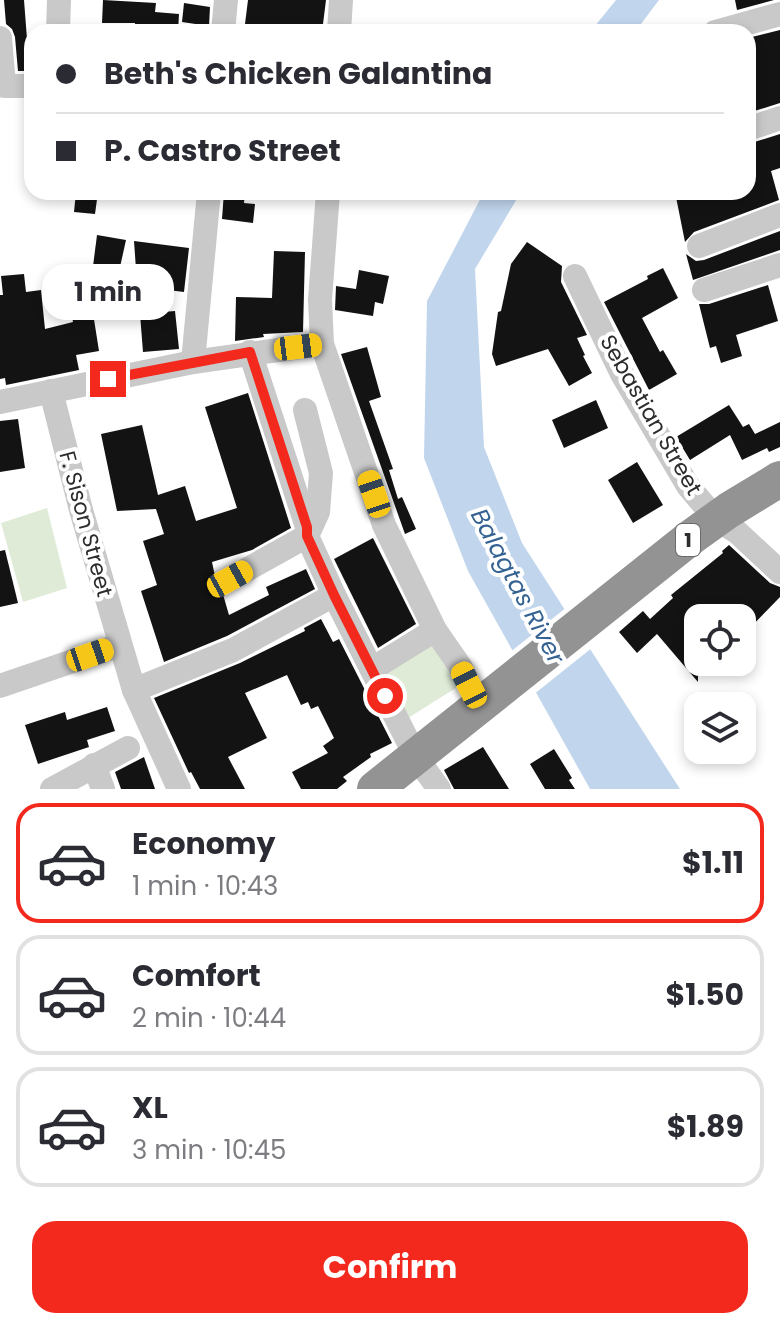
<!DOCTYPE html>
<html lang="en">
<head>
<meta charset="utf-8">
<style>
  :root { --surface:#fff; --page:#f2f2f3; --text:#2b2b33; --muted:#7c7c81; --line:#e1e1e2; --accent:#f3291d }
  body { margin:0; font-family:Poppins,sans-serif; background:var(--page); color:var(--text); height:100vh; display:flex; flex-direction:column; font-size:30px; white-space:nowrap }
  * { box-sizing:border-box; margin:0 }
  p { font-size:26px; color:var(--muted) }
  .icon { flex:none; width:44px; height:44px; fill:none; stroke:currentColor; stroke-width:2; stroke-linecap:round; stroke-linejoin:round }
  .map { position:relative; height:789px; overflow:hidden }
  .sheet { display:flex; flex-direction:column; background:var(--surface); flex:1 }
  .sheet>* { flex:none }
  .top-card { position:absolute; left:24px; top:24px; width:732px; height:176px; border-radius:24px; box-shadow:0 4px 12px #0003; display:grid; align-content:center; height:176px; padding:0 32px; background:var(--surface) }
  .buttons { position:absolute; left:684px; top:604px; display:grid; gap:16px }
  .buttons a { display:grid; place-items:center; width:72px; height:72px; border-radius:16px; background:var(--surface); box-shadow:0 4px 12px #0003; font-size:40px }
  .end { position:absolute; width:36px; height:36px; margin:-18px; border:10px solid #f3291d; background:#fff; box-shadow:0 0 0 4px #fff }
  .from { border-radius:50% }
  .bubble { position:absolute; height:56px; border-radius:24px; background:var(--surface); box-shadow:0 4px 12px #0003; font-size:26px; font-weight:700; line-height:56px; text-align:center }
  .car { position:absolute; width:24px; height:48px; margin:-24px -12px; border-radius:10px; box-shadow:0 0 6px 2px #0007; background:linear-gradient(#f5c518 24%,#345 0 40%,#f5c518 0 76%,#345 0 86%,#f5c518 0) }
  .top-card b { display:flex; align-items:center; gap:28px; height:76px; font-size:30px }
  .top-card b+b { border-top:2px solid var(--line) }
  .top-card i { width:20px; height:20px; background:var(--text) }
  ul { padding:14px 0 0; list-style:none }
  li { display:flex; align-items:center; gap:24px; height:120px; margin:0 16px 12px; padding:0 16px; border:4px solid var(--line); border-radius:24px }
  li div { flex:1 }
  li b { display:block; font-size:30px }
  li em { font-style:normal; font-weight:700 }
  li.on { border-color:var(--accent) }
  li>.icon { width:72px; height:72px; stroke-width:1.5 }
  .primary-button { display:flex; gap:16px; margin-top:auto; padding:16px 32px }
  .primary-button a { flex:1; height:92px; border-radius:24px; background:var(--accent); color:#fff; font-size:32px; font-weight:700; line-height:92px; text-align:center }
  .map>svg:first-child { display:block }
  .green { fill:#dfebd7 }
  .water { fill:#c1d6ed }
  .pier { fill:#fff }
  .building { fill:#131313 }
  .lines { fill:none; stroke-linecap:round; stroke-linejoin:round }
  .minor { stroke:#c9c9c9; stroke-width:24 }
  .highway { stroke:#939393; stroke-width:36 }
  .route { stroke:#f3291d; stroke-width:10 }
  .labels { text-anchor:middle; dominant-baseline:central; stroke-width:8; stroke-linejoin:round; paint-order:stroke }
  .shield { fill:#fff; stroke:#6b6b6b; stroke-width:2 }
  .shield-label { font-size:20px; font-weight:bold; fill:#2c2c2c }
  .street-label { font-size:22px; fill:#2c2c2c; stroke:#fff }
  .water-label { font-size:24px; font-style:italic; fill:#346293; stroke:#fff }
</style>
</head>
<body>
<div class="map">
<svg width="780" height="789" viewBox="0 0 780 789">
  <rect width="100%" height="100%" fill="#fff"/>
  <g class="green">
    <polygon points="47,508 67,588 23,602 1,523"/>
    <polygon points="431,640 459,686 408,718 380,672"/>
  </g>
  <g class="water">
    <polygon points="616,0 659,0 635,32 590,32"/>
    <polygon points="484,192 521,192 475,269 484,447 522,543 680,789 590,789 468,571 424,458 427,301"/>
  </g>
  <polygon class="pier" points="567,607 593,647 533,695 509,653"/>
  <g class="building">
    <polygon points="4,0 24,0 28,52 32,52 32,71 18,71 15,37 12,29 6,24"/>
    <polygon points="103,0 156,3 155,12 179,14 178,32 135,32 135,23 102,23"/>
    <polygon points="248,0 326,0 322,32 244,32"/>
    <polygon points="735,0 774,0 737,10"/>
    <polygon points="184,3 210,7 209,26 182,22"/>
    <polygon points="780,30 780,103 748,113 748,38"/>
    <polygon points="780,134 780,168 771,171 779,200 694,232 685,242 675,192 748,192 748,144"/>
    <polygon points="76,192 98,192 95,214 74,212"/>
    <polygon points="224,192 245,192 244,203 255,204 253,223 222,219"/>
    <polygon points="780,231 780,250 693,280 686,254 696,261 704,260"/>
    <polygon points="97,235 126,240 114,294 90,290"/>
    <polygon points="134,241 189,248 184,292 152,288 154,272 136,269"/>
    <polygon points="527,242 562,266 561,282 587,335 577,338 585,355 583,356 592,373 569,386 548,349 496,366 492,354 498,312 501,311 511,264"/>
    <polygon points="274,251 305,252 303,332 263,334 264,337 235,341 236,297 272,298"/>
    <polygon points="663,268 678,298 642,318 660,352 663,350 677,374 649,390 604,302 648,279 647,276"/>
    <polygon points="359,270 389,276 383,304 375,302 373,316 335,310 336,286 356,289"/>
    <polygon points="24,274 26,292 41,290 45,329 73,322 72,317 93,313 99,351 76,355 79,370 6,385 5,378 0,379 0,295 3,295 1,276"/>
    <polygon points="768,285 778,321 736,335 742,356 721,363 716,346 710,348 699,304 709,304"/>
    <polygon points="175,311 179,349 143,352 140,314"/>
    <polygon points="367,347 381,397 369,401 393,469 389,470 398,499 402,497 416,529 405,534 341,354"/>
    <polygon points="248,393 291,528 252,550 212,562 217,586 222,591 229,615 269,595 266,587 306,569 315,589 227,636 164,662 141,591 157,585 143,541 164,534 156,509 117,511 101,434 142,425 158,495 185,486 196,521 237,508 205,407"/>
    <polygon points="596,400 608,428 564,448 552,420"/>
    <polygon points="729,405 743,427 749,424 755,434 780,422 780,447 769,452 767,448 742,460 730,435 690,460 676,437"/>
    <polygon points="18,419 25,468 0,472 0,421"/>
    <polygon points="637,462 663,505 633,523 608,480"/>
    <polygon points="373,538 416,624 378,648 334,559"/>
    <polygon points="729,545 770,583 780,587 780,597 742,636 742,618 698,618 698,662 713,662 698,676 698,682 657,634 637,653 619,632 643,611 650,619 673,598 671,595 723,553 722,551"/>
    <polygon points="5,550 18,603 0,607 0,551"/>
    <polygon points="321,619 333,642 339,639 392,743 370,754 371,757 343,777 347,781 337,789 301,789 292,772 328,753 323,746 334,738 318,706 311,709 308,702 301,705 287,675 245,693 267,738 228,757 245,789 200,789 191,772 189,773 154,698 240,663 305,631 304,628"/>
    <polygon points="107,707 115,731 87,740 89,747 38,764 25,725 65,712 67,720"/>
    <polygon points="483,747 509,789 454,789 444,770"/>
    <polygon points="554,749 572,778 569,780 575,789 545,789 530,764"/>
    <polygon points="144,757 155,789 121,789 115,772"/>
  </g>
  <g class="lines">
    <g class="minor">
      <polyline points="58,32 59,0"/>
      <polyline points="223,32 226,0"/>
      <polyline points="339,32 341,0"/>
      <polyline points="715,32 780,14"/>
      <polyline points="0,38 4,86 32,86"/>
      <polyline points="748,129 780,118"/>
      <polyline points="328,192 320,300 322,344 384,525 435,630 460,666 479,705"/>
      <polyline points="699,246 780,215"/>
      <polyline points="575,276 622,374 688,486 716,519 737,532 780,572"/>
      <polyline points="704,290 780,265"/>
      <polyline points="250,352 307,527 307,536 334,595 416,757 439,789"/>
      <polyline points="193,362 209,192"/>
      <polyline points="51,391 81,510 134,690 179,789"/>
      <polyline points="0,402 193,362 322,344"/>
      <polyline points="230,579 307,536 318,512 321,473 305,410"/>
      <polyline points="372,669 435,630"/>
      <polyline points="0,686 120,645"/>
      <polyline points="134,690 233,650 334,595"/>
      <polyline points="94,765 103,789"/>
      <polyline points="52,789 128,748"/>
    </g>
    <polyline class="highway" points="375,789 690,538 729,510 780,479"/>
  </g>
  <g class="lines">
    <polyline class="route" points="108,379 250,352 307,527 307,536 334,595 385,696"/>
  </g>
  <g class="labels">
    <rect class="shield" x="676" y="524" width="24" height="32" rx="6"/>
    <g class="shield-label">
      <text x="688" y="540">1</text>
    </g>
    <g class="street-label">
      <text transform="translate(651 415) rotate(60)">Sebastian Street</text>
      <text transform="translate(86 524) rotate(75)">F. Sison Street</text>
    </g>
    <g class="water-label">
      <text transform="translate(518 586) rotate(62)">Balagtas River</text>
    </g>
  </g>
</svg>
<div class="buttons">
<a><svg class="icon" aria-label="locate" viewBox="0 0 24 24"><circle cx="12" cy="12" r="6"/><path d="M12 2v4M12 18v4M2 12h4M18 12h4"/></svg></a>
<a><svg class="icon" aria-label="layers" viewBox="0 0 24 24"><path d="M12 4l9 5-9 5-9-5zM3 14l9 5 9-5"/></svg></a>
</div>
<i class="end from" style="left:385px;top:696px"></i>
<i class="end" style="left:108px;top:379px"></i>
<div class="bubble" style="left:42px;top:264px;width:132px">1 min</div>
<i class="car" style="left:298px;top:347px;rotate:83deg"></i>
<i class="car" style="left:374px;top:494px;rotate:341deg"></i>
<i class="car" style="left:230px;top:579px;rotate:61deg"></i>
<i class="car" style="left:90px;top:655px;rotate:71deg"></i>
<i class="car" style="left:469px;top:685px;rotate:333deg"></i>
<div class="top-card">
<b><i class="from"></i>Beth's Chicken Galantina</b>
<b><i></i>P. Castro Street</b>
</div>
</div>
<section class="sheet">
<ul>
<li class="on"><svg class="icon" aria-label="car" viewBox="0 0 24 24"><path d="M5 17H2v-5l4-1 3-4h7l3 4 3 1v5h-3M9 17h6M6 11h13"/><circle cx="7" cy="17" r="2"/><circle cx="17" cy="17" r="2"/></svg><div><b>Economy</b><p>1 min · 10:43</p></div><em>$1.11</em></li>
<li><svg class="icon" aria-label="car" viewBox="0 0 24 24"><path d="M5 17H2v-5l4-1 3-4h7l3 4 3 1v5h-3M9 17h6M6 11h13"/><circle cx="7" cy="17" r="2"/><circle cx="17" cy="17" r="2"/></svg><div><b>Comfort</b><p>2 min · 10:44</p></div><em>$1.50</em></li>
<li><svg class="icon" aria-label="car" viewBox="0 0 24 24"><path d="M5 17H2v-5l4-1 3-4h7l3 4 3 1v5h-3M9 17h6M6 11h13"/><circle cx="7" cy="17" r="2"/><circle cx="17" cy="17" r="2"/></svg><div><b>XL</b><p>3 min · 10:45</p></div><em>$1.89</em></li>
</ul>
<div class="primary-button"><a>Confirm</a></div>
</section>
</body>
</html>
